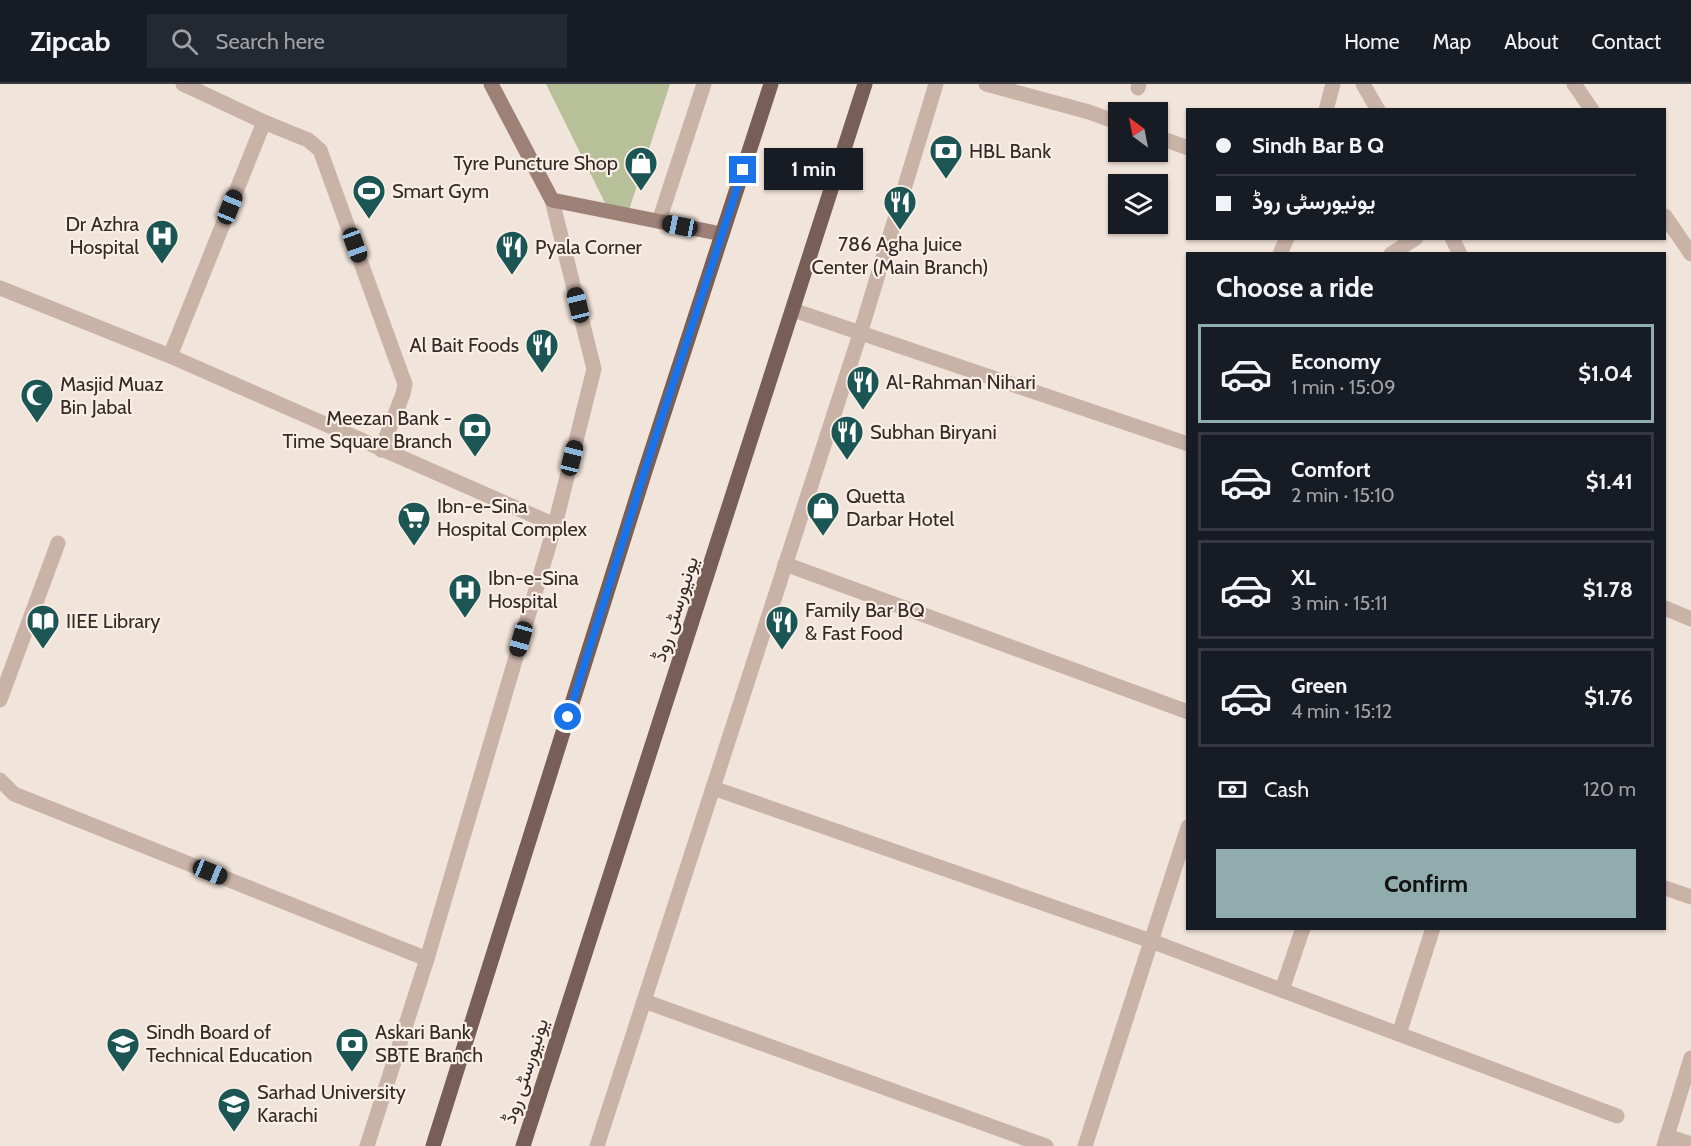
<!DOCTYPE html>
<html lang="en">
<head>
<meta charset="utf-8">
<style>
  :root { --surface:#171b24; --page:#242831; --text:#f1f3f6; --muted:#9ea1a6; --line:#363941; --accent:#91acad }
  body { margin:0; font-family:Cabin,Vazirmatn,sans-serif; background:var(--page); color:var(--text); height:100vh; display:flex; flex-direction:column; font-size:22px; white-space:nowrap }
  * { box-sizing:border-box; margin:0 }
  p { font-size:20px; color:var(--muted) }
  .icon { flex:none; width:33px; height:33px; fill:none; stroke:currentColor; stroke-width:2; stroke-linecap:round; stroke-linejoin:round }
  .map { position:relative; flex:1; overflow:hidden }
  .sheet { position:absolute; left:1186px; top:168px; width:480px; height:678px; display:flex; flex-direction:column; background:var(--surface); border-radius:0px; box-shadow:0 2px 4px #0004 }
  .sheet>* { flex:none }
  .banner { position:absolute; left:1186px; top:24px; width:480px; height:132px; border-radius:0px; box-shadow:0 2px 4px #0004; display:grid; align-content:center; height:132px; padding:0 30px; background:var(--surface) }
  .needle { width:39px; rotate:328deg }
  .controls { position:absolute; left:1108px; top:18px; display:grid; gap:12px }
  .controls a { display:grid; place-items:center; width:60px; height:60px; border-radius:0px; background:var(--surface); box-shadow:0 2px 4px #0004; font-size:30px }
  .end { position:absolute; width:27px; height:27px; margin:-14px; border:8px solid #1a73e8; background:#fff; box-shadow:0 0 0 3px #fff }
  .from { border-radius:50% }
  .bubble { position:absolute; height:42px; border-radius:0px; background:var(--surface); box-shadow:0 2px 4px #0004; font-size:20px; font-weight:700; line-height:42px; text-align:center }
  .car { position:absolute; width:18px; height:36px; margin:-18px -9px; border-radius:8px; box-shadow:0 0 4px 2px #0007; background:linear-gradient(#222 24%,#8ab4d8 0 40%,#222 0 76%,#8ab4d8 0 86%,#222 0) }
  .banner b { display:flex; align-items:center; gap:21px; height:57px; font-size:22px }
  .banner b+b { border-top:2px solid var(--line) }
  .banner i { width:15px; height:15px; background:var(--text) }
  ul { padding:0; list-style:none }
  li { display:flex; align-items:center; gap:18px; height:99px; margin:0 12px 9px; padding:0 18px; border:3px solid var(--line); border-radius:0px }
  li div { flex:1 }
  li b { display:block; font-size:22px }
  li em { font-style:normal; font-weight:700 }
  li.active { border-color:var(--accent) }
  li>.icon { width:54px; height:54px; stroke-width:1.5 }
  h2 { padding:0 30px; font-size:27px; line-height:72px }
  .pay { display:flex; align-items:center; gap:15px; height:66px; padding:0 30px; font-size:22px }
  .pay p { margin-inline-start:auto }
  .button { display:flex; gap:12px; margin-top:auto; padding:12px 30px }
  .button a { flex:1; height:69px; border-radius:0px; background:var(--accent); color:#111; font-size:24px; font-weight:700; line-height:69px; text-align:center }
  header { display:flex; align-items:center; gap:36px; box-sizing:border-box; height:84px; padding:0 30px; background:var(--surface); border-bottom:2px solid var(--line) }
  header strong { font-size:28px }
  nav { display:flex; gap:33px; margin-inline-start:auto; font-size:21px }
  .search { width:420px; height:54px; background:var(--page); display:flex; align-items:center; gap:15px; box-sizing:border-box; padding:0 21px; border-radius:0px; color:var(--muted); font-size:22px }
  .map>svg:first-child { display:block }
  .green { fill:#b8c09a }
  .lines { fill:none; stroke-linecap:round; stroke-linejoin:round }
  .lane { stroke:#c9b2a6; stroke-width:15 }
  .street { stroke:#c9b2a6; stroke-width:15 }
  .secondary { stroke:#9d8177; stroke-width:15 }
  .primary { stroke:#775f58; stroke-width:15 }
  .route { stroke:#1a73e8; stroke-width:8 }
  .labels { text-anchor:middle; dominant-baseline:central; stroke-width:4.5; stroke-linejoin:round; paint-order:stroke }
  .poi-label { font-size:20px; fill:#352a27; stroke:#f9eee6; text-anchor:start }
  .street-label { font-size:20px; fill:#352a27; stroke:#f9eee6 }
</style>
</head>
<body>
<header>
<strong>Zipcab</strong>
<div class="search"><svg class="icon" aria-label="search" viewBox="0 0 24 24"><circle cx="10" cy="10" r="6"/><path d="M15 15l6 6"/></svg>Search here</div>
<nav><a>Home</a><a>Map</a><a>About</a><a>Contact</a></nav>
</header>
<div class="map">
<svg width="1691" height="1062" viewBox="0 0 1691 1062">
  <rect width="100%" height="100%" fill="#f1e4da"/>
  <polygon class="green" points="546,0 670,0 628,129 606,121"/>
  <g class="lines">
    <g class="lane">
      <polyline points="0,616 58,459"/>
      <polyline points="0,696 14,710 427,875"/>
      <polyline points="597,1062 860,250 936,0"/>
    </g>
    <g class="street">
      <polyline points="183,0 264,38 308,56 320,66 405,300 403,310 381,366"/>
      <polyline points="986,0 1089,28 1119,39"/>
      <polyline points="1363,0 1378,26"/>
      <polyline points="1574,0 1592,26"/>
      <polyline points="1138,4 1139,0"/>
      <polyline points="1326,26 1333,0"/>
      <polyline points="1158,53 1188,64"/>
      <polyline points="1665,132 1691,170"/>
      <polyline points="659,137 704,0"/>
      <polyline points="1452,154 1460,170"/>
      <polyline points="1280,170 1287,154"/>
      <polyline points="1391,170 1416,154"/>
      <polyline points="0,204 170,272 555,441"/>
      <polyline points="793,226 1188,360"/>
      <polyline points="170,272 264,38"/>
      <polyline points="785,480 1188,628"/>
      <polyline points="1665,524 1691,535"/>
      <polyline points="713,704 1151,857 1617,1032"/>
      <polyline points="1665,804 1691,813"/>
      <polyline points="1282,906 1303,844"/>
      <polyline points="644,917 1046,1062"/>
      <polyline points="1399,950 1433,844"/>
      <polyline points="1667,1052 1691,1060"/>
      <polyline points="367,1062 427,875 555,441 594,285 552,116"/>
      <polyline points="1085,1062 1188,743"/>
      <polyline points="1664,1062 1691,974"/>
    </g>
    <polyline class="secondary" points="491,0 552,116 722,150"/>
    <g class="primary">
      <polyline points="433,1062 646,384 771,0"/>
      <polyline points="523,1062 865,0"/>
    </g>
  </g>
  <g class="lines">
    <polyline class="route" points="568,633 651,367 743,86"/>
  </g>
  <defs>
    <g id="bank-pin" transform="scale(1.725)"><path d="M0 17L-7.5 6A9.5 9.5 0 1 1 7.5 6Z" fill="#1c5654" stroke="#f9eee6"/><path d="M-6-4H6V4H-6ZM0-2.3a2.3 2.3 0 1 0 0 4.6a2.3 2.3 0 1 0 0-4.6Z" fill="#fff"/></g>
    <g id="shop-pin" transform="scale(1.725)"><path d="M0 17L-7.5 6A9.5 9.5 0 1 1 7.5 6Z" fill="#1c5654" stroke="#f9eee6"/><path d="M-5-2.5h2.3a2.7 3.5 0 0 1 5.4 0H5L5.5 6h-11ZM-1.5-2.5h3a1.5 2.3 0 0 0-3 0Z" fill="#fff"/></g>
    <g id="stadium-pin" transform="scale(1.725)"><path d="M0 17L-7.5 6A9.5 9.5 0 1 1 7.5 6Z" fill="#1c5654" stroke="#f9eee6"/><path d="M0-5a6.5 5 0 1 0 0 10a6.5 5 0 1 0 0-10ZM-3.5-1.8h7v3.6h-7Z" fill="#fff"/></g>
    <g id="restaurant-pin" transform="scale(1.725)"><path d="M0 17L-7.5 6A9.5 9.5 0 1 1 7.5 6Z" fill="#1c5654" stroke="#f9eee6"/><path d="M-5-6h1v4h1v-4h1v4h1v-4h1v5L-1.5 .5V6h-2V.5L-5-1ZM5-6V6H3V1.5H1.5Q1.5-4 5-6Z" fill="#fff"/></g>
    <g id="hospital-pin" transform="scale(1.725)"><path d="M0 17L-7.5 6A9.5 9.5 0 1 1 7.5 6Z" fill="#1c5654" stroke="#f9eee6"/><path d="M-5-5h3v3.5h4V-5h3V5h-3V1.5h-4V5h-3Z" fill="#fff"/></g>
    <g id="mosque-pin" transform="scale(1.725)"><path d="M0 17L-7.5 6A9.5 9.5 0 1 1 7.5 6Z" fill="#1c5654" stroke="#f9eee6"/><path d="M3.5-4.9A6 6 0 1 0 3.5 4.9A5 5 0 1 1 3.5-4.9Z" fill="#fff"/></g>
    <g id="supermarket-pin" transform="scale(1.725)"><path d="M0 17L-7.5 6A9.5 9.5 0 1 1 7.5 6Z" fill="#1c5654" stroke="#f9eee6"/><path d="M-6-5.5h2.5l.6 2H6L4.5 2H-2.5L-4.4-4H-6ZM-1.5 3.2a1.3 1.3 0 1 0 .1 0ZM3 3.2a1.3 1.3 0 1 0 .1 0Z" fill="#fff"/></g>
    <g id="library-pin" transform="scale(1.725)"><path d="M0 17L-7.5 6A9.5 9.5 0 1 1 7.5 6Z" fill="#1c5654" stroke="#f9eee6"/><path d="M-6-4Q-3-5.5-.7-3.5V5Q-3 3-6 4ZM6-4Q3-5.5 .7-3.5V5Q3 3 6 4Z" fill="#fff"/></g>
    <g id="school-pin" transform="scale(1.725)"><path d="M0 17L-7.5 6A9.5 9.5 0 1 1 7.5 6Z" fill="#1c5654" stroke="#f9eee6"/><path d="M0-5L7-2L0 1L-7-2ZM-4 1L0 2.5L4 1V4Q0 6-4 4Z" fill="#fff"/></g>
    <g id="university-pin" transform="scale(1.725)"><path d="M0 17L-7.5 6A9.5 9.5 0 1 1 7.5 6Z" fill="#1c5654" stroke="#f9eee6"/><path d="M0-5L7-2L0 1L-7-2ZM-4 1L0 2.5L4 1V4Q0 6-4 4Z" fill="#fff"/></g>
  </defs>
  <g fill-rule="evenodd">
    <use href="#bank-pin" x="946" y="67"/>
    <use href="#shop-pin" x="641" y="79"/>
    <use href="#stadium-pin" x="369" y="107"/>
    <use href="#restaurant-pin" x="900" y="118"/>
    <use href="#hospital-pin" x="162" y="152"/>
    <use href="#restaurant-pin" x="512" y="163"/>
    <use href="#restaurant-pin" x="542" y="261"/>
    <use href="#restaurant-pin" x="863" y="298"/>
    <use href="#mosque-pin" x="37" y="311"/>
    <use href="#bank-pin" x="475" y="345"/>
    <use href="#restaurant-pin" x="847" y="348"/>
    <use href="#shop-pin" x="823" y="424"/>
    <use href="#supermarket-pin" x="414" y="434"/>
    <use href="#hospital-pin" x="465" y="506"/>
    <use href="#library-pin" x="43" y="537"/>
    <use href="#restaurant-pin" x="782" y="538"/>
    <use href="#school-pin" x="123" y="960"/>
    <use href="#bank-pin" x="352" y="960"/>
    <use href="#university-pin" x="234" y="1020"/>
  </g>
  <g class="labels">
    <g class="poi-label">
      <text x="969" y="67">HBL Bank</text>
      <text x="618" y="79" text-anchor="end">Tyre Puncture Shop</text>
      <text x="392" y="107">Smart Gym</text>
      <text x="139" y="140" text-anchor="end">Dr Azhra<tspan x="139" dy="23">Hospital</tspan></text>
      <text x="900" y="160" text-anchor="middle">786 Agha Juice<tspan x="900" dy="23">Center (Main Branch)</tspan></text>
      <text x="535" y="163">Pyala Corner</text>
      <text x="519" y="261" text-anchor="end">Al Bait Foods</text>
      <text x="886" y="298">Al-Rahman Nihari</text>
      <text x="60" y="300">Masjid Muaz<tspan x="60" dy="23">Bin Jabal</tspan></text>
      <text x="452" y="334" text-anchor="end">Meezan Bank -<tspan x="452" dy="23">Time Square Branch</tspan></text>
      <text x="870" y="348">Subhan Biryani</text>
      <text x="846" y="412">Quetta<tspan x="846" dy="23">Darbar Hotel</tspan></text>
      <text x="437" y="422">Ibn-e-Sina<tspan x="437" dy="23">Hospital Complex</tspan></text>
      <text x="488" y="494">Ibn-e-Sina<tspan x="488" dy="23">Hospital</tspan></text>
      <text x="805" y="526">Family Bar BQ<tspan x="805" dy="23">&amp; Fast Food</tspan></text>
      <text x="66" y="537">IIEE Library</text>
      <text x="146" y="948">Sindh Board of<tspan x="146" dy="23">Technical Education</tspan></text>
      <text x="375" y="948">Askari Bank<tspan x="375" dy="23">SBTE Branch</tspan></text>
      <text x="257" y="1008">Sarhad University<tspan x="257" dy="23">Karachi</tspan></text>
    </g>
    <g class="street-label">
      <text transform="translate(675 525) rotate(-72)">یونیورسٹی روڈ</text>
      <text transform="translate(525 987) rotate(-72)">یونیورسٹی روڈ</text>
    </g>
  </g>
</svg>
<div class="controls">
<a><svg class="needle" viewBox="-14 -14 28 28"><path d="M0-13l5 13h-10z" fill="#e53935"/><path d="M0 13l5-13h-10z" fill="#9ea1a6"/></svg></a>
<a><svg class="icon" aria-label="layers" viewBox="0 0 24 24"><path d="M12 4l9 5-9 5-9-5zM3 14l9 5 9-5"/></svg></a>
</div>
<i class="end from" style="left:568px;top:633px"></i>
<i class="end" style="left:743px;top:86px"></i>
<div class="bubble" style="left:764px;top:64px;width:99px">1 min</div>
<i class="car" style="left:230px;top:123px;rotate:22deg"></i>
<i class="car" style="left:680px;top:142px;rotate:281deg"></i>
<i class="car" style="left:355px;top:161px;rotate:160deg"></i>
<i class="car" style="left:578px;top:221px;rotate:346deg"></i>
<i class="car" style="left:572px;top:374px;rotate:14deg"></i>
<i class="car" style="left:521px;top:555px;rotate:196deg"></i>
<i class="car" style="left:210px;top:788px;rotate:112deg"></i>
<div class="banner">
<b><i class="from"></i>Sindh Bar B Q</b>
<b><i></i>یونیورسٹی روڈ</b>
</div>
<section class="sheet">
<h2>Choose a ride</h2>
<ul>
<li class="active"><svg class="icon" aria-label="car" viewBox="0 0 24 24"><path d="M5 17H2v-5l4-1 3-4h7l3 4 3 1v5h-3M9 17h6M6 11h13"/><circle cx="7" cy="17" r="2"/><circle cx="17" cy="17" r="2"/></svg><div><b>Economy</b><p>1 min · 15:09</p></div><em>$1.04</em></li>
<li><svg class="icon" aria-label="car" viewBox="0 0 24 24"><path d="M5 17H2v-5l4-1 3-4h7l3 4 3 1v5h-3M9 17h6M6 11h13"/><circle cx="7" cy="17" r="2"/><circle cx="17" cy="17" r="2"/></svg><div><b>Comfort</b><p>2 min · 15:10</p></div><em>$1.41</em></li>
<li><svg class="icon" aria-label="car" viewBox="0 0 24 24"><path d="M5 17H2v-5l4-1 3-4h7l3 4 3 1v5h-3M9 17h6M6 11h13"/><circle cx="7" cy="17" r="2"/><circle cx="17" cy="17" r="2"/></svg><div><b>XL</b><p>3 min · 15:11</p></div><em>$1.78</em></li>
<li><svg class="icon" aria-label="car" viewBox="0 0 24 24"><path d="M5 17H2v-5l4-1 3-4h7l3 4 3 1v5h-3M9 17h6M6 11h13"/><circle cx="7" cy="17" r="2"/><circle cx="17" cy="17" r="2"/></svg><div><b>Green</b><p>4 min · 15:12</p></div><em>$1.76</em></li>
</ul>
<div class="pay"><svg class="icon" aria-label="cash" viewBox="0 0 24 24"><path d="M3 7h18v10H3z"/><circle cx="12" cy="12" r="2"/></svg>Cash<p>120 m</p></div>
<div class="button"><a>Confirm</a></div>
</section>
</div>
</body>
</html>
